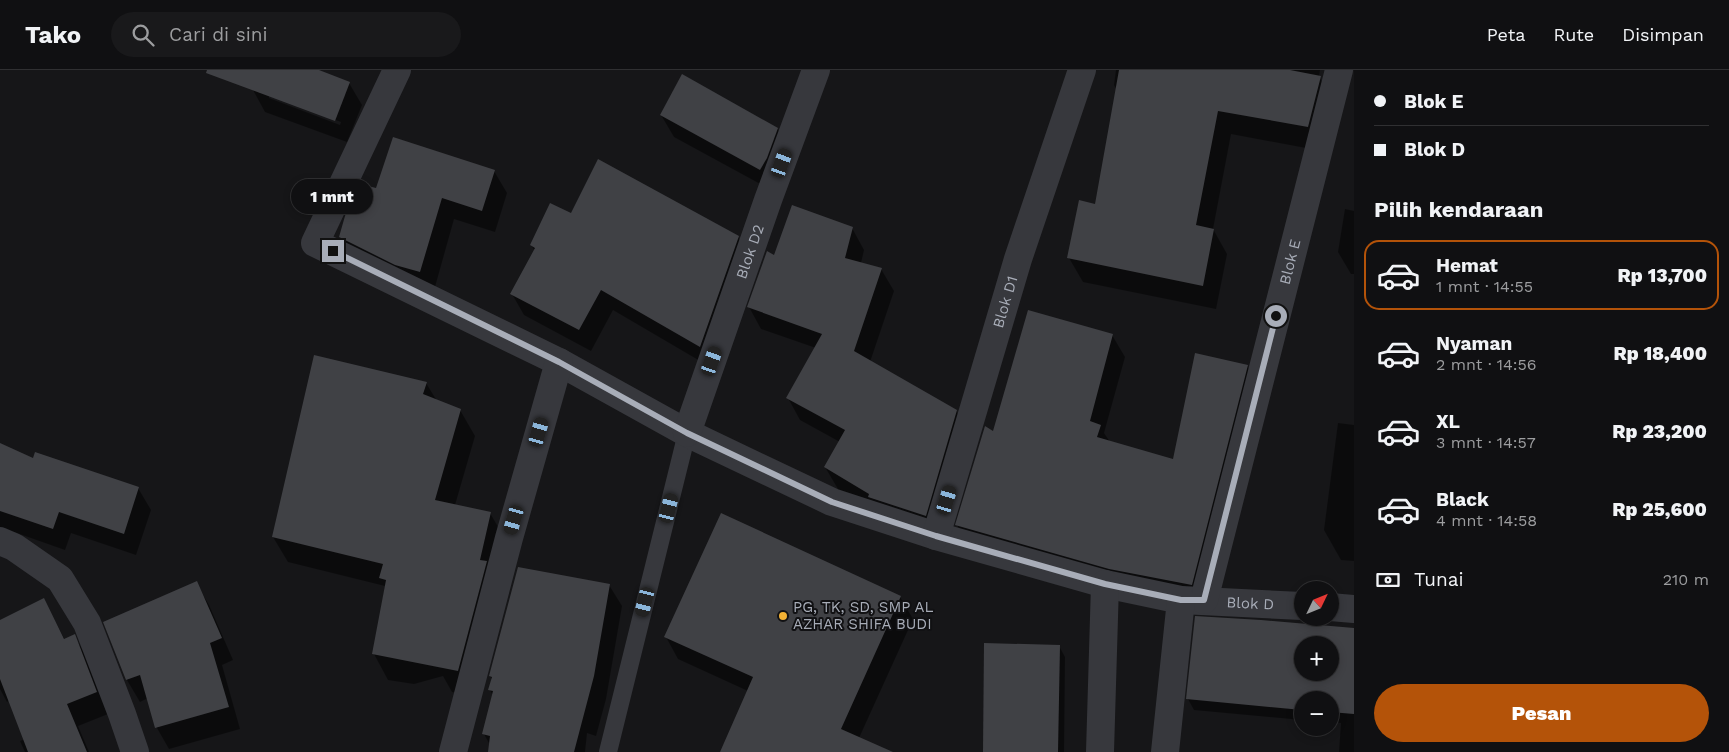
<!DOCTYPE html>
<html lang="id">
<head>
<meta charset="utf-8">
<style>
  :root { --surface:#101012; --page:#19191b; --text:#f1f3f6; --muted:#9c9d9f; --line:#303032; --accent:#b45309 }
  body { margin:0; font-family:"Work Sans",sans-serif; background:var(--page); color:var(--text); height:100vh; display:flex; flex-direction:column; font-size:19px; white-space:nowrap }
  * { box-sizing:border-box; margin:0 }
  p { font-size:16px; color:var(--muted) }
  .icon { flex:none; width:28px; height:28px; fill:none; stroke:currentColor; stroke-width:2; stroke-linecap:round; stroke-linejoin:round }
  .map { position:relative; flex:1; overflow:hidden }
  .drawer { display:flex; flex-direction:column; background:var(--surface); width:375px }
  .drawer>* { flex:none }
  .hud { display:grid; align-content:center; height:110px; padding:0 20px; background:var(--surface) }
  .needle { width:32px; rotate:47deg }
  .buttons { position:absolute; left:1294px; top:511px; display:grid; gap:10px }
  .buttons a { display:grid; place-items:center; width:45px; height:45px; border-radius:50%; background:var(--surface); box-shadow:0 2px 8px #0003,0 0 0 1px var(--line); font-size:25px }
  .end { position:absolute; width:22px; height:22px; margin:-11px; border:6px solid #a8adb8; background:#111; box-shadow:0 0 0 2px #111 }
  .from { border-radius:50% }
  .bubble { position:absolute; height:35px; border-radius:18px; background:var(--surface); box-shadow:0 2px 8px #0003,0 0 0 1px var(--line); font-size:16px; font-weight:800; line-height:35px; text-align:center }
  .car { position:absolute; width:15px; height:30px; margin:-15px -8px; border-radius:6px; box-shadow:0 0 4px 1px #0007; background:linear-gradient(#222 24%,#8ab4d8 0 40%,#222 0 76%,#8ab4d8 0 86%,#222 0) }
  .hud b { display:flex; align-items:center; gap:18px; height:48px; font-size:19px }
  .hud b+b { border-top:1px solid var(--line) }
  .hud i { width:12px; height:12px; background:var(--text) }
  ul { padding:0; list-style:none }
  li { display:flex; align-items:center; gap:15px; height:70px; margin:0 10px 8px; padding:0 10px; border:2px solid transparent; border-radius:15px }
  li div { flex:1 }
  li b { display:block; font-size:19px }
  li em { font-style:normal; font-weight:800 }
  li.active { border-color:var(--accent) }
  li>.icon { width:45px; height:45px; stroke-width:1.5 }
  h2 { padding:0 20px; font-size:22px; line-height:60px }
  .pay { display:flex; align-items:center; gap:12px; height:55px; padding:0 20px; font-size:19px }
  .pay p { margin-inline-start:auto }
  .cta { display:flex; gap:10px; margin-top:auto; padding:10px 20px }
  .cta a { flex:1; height:58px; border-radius:30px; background:var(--accent); color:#fff; font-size:20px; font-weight:800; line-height:58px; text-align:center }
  header { display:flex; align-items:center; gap:30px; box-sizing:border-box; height:70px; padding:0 25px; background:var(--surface); border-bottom:1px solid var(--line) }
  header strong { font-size:24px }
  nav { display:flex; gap:28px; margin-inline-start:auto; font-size:18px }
  .search { width:350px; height:45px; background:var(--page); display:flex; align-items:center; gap:12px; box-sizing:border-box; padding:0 18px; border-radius:28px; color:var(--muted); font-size:19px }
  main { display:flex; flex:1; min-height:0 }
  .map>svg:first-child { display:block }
  .shadow { fill:#0007; fill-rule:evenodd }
  .building { fill:#404145; fill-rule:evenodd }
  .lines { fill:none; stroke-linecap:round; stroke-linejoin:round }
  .lane { stroke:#37383d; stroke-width:18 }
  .street { stroke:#37383d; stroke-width:28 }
  .route { stroke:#a8adb8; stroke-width:6 }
  .poi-dot { fill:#f2b134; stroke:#111113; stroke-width:2 }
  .labels { text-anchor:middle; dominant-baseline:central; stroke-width:4; stroke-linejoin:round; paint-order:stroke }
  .street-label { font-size:15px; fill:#a8adb8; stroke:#111113 }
  .poi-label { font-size:15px; fill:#a8adb8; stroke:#111113; text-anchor:start }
</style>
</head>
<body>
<header>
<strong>Tako</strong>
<div class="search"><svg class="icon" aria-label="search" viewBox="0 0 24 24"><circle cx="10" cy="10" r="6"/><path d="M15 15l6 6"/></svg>Cari di sini</div>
<nav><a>Peta</a><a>Rute</a><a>Disimpan</a></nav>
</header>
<main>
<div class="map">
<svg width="1354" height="682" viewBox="0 0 1354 682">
  <rect width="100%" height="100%" fill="#161618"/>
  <g class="shadow">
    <path d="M260 0H315L349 13 362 35 347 72 265 42 253 20ZM269 25 341 52 340 55 269 28Z"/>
    <polygon points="1116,0 1320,0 1319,7 1334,31 1322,81 1231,64 1213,159 1227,184 1216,239 1083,212 1069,188 1096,135 1117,20 1114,15"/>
    <polygon points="661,45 777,58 790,80 773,121 674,67"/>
    <polygon points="494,101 507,123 495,162 454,149 433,224 353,189 340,167 377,120"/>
    <polygon points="1345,139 1354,141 1354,204 1351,204 1338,182"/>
    <polygon points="572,144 738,167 750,189 712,298 613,240 591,281 524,245 512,224 535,181 531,175"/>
    <polygon points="852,158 864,180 861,193 881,199 894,221 870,292 956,341 969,363 938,467 878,442 838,419 825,397 840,372 800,350 788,328 816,278 761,259 749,237 775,187"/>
    <polygon points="1112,265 1125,287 1104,363 1110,372 1174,390 1247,296 1260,318 1204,536 969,477 957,455 994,363"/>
    <polygon points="426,313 437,331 460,340 475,366 455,435 490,443 505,469 473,626 452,622 443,606 414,614 388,610 374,584 385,516 288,492 273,467"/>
    <polygon points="1338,353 1354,355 1354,491 1341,490 1324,460"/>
    <polygon points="0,374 34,390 138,418 151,440 136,485 71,463 65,480 14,462 0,481"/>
    <polygon points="196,513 209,535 233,590 222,595 240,659 169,679 157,658 148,628 140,632 127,610 110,565"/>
    <polygon points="609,515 622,536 606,629 596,666 587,663 585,682 489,682 490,675 484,664 493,626 490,620 492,610 490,606"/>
    <polygon points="900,527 913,549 859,668 880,682 721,682 748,621 678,589 666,567"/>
    <polygon points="52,546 65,570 74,566 87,587 108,644 78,656 89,682 25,682 20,671 25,669 10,630 7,632 0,619 0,551"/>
    <path d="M1196 548 1354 559V682H1339L1341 653 1330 652V630H1302V650L1194 640 1188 629ZM1302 575H1330V602H1302Z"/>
    <polygon points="1059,576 1065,587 1064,682 984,682"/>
  </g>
  <g class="building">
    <polygon points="207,0 319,0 350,12 335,51 206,3"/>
    <polygon points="1119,0 1290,0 1321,6 1308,57 1218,41 1196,155 1214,159 1203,216 1067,188 1079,130 1095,134"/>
    <polygon points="682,4 778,58 767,88 760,100 660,45"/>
    <polygon points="393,67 495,100 482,141 442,128 420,202 395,195 339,167 345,146 360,114 376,118"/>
    <polygon points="598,89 739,166 700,277 601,220 579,260 510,224 535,178 530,175 550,133 571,143"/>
    <polygon points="792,135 853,157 845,188 882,198 854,281 957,340 926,446 868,427 869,424 824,397 845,360 786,328 822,264 747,237 767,181 774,185"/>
    <polygon points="1028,240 1113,264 1090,351 1101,355 1097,367 1173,389 1195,283 1248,295 1192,515 1109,499 955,455 985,356 993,361"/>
    <polygon points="314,285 427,312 423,324 461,339 435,430 491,442 480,490 487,491 458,601 372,584 386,510 379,508 383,494 272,467"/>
    <polygon points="0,373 33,388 35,382 139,417 124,464 59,442 53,459 0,441"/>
    <polygon points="721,443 901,526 841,659 893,682 720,682 753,607 664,567"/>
    <polygon points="518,497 610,514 594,606 574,682 488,682 490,666 482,664 493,621 488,620 492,607 489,606"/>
    <polygon points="197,511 222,568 210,573 229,637 155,658 140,605 126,610 103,552"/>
    <polygon points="44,528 64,569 75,564 97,622 67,634 87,682 28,682 0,609 0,550"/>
    <path d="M1195 546 1261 550 1354 558V644L1330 642V630H1302V640L1186 629ZM1302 575H1330V602H1302Z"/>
    <polygon points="984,573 1060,575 1058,682 983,682"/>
  </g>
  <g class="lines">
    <polyline class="lane" points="608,682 687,363"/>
    <g class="street">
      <path id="s1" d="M397 0 315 173 559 292 687 363 832 432 936 466 1105 514 1181 530 1302 536"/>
      <path id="s2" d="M687 363 768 130 816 0"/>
      <path id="s3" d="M936 466 1018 189 1082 0"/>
      <polyline points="0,471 14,477 60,509 87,553 122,644 135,682"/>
      <path id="s4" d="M1204 530 1339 0"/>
      <polyline points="1330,537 1354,539"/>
      <polyline points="453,682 509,468 559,292"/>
      <polyline points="1100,682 1105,514"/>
      <polyline points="1165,682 1181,530"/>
    </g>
  </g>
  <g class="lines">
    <polyline class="route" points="333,181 559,292 687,363 832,432 936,466 1105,514 1181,530 1204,530 1276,246"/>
  </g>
  <circle class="poi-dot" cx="783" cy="546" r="5"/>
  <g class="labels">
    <g class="street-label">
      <text stroke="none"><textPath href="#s2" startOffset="192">Blok D2</textPath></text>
      <text stroke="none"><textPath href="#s4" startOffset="349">Blok E</textPath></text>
      <text stroke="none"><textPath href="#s3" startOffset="244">Blok D1</textPath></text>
      <text stroke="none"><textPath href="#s1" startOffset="1202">Blok D</textPath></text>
    </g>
    <g class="poi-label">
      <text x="793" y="537">PG, TK, SD, SMP AL<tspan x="793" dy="17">AZHAR SHIFA BUDI</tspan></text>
    </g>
  </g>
</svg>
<div class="buttons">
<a><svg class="needle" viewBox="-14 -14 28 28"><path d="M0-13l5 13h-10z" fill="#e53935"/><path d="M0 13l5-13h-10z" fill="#9c9d9f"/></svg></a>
<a>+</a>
<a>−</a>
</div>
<i class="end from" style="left:1276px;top:246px"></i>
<i class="end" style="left:333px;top:181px"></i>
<div class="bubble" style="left:291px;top:109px;width:82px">1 mnt</div>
<i class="car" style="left:782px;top:93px;rotate:20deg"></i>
<i class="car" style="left:712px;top:291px;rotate:19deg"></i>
<i class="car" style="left:539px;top:362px;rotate:16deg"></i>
<i class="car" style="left:947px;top:430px;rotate:17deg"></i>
<i class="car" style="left:669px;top:438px;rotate:14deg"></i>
<i class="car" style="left:514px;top:450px;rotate:196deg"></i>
<i class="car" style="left:645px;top:532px;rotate:194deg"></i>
</div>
<section class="drawer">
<div class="hud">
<b><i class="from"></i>Blok E</b>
<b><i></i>Blok D</b>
</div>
<h2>Pilih kendaraan</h2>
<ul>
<li class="active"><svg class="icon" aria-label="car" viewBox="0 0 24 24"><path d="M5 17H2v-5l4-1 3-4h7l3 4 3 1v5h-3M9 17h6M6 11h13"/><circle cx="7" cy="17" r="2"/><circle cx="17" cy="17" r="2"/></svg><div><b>Hemat</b><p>1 mnt · 14:55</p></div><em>Rp 13,700</em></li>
<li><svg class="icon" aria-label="car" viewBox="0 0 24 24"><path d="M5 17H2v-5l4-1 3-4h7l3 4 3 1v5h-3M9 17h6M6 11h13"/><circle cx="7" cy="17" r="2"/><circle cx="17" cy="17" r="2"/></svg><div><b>Nyaman</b><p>2 mnt · 14:56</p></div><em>Rp 18,400</em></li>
<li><svg class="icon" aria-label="car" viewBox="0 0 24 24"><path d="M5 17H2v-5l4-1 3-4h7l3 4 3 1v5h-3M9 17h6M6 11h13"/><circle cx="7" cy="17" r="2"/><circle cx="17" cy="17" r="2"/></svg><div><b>XL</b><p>3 mnt · 14:57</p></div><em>Rp 23,200</em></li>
<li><svg class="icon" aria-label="car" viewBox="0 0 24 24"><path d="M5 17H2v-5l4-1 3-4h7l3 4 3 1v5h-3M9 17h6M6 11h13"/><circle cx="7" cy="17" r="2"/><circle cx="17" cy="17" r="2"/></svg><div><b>Black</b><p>4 mnt · 14:58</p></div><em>Rp 25,600</em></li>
</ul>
<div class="pay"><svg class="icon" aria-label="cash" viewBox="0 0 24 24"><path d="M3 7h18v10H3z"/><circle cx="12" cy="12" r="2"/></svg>Tunai<p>210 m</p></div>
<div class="cta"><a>Pesan</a></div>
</section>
</main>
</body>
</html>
